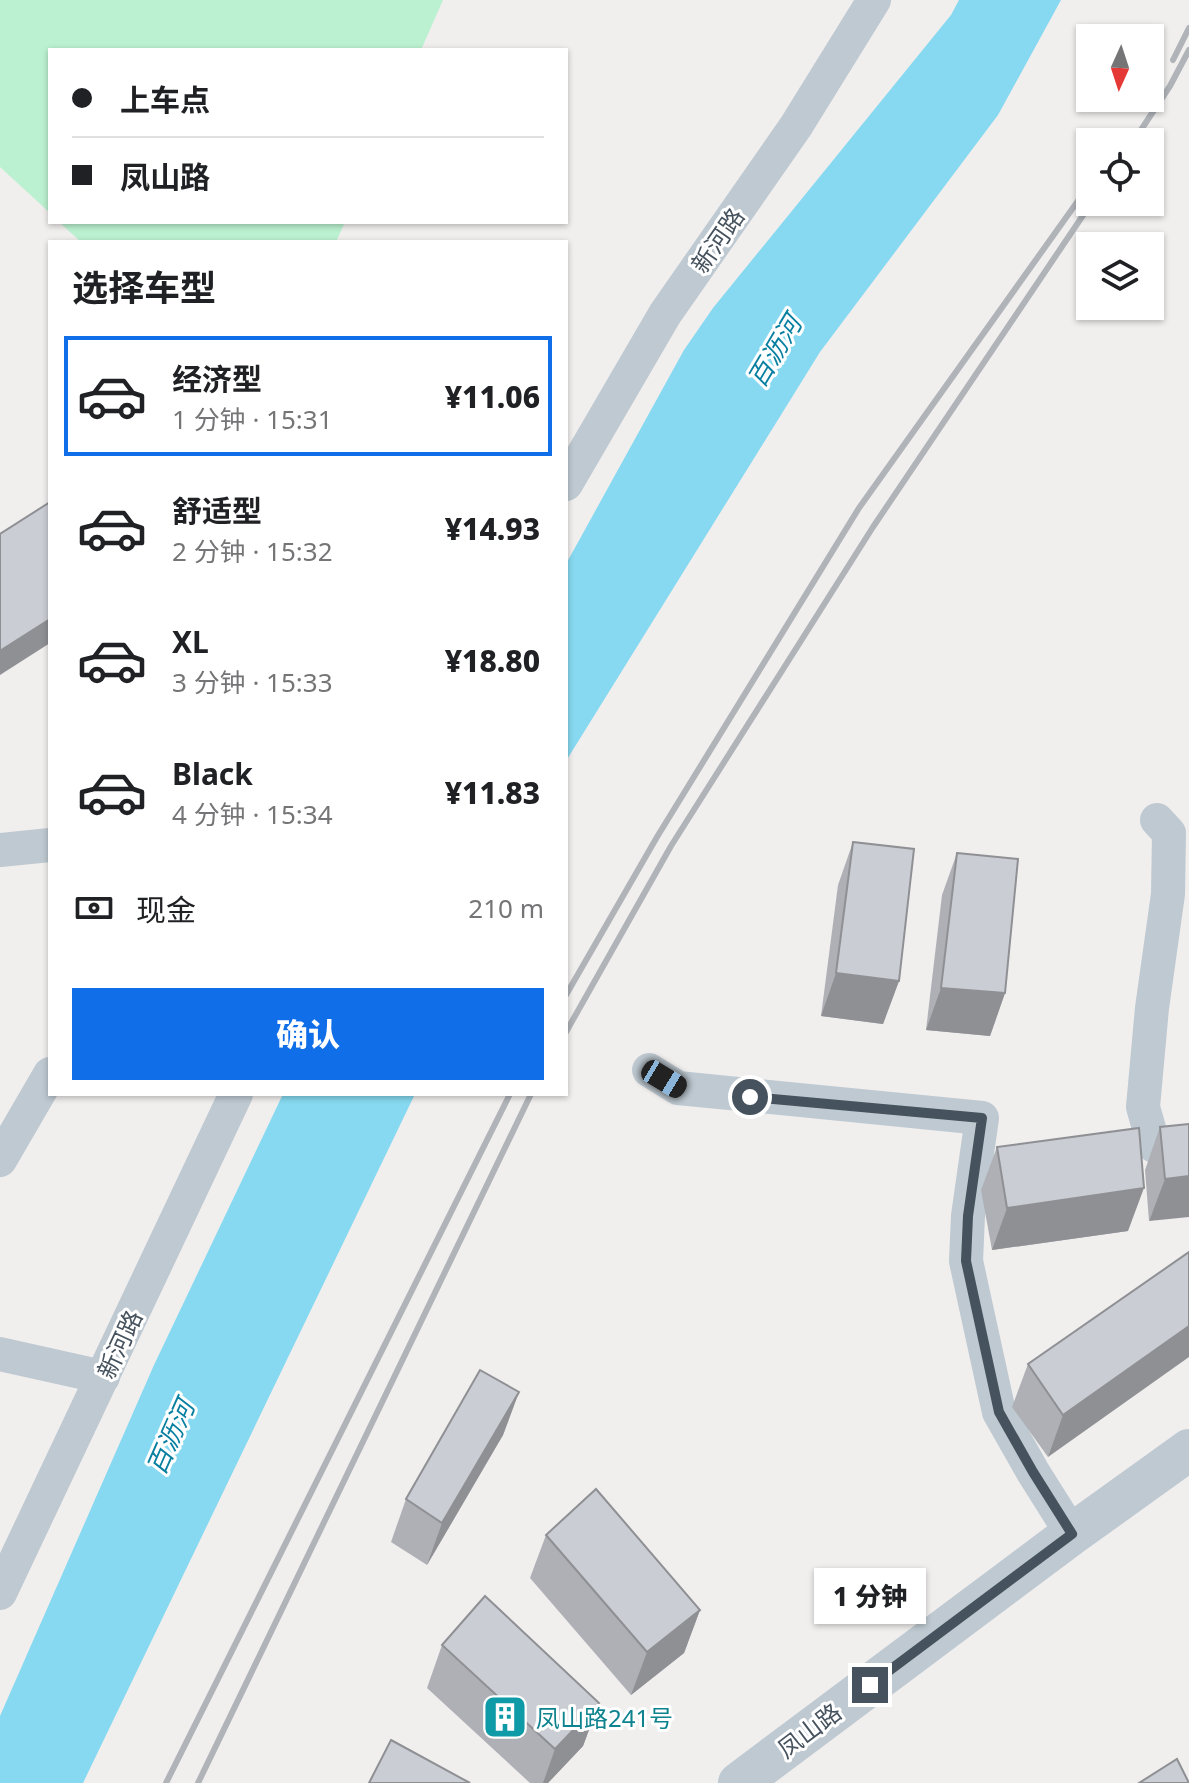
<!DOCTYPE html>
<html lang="zh">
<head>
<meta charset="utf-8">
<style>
  :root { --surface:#fff; --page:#f2f2f2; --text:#202124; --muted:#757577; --line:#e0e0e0; --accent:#116ee9 }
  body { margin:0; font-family:"Noto Sans","Noto Sans SC",sans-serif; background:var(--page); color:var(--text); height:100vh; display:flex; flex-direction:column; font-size:30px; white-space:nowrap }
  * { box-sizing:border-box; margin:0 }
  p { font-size:26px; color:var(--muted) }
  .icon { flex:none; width:44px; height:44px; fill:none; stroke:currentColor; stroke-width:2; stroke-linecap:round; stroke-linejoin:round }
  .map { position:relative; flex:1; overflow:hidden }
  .sheet { position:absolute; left:48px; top:240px; width:520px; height:856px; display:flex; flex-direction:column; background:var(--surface); border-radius:0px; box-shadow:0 2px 6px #0004 }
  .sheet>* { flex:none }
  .guide { position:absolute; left:48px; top:48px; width:520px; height:176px; border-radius:0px; box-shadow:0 2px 6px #0004; display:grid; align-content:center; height:176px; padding:0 24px; background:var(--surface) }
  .needle { width:52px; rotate:183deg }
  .fabs { position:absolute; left:1076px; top:24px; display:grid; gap:16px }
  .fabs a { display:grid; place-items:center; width:88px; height:88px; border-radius:0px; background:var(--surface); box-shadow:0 2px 6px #0004; font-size:40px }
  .end { position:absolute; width:36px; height:36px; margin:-18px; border:10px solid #46525d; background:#fff; box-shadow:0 0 0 4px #fff }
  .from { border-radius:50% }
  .bubble { position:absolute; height:56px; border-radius:0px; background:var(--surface); box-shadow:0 2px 6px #0004; font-size:26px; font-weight:800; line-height:56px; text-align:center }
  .car { position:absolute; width:24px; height:48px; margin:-24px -12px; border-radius:10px; box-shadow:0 0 6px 2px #0007; background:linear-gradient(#222 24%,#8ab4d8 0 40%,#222 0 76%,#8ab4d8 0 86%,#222 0) }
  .guide b { display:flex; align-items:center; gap:28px; height:76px; font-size:30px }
  .guide b+b { border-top:2px solid var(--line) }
  .guide i { width:20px; height:20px; background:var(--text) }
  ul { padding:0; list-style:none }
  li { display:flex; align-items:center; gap:24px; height:120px; margin:0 16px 12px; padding:0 8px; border:4px solid transparent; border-radius:0px }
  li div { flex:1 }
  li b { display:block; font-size:30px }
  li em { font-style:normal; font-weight:800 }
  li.on { border-color:var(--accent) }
  li>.icon { width:72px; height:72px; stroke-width:1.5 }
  h2 { padding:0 24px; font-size:36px; line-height:96px }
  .pay { display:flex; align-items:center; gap:20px; height:88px; padding:0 24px; font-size:30px }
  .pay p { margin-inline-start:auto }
  .button { display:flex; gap:16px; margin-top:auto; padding:16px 24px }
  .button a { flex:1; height:92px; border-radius:0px; background:var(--accent); color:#fff; font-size:32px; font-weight:800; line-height:92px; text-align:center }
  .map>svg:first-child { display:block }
  .green { fill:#bbf1d0 }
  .water { fill:#86d9f0 }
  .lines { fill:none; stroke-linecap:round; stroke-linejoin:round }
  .minor { stroke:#bec9d1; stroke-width:34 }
  .tertiary { stroke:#bec9d1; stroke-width:42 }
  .rail { stroke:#b0b4b9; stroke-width:6 }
  .wall { fill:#afb0b6 }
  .shaded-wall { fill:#8e9094 }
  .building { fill:#cbcdd4; stroke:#8e9094; stroke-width:2 }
  .route { stroke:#46525d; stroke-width:10 }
  .labels { text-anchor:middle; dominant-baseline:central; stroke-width:6; stroke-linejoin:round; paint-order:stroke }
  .street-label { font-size:24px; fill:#46525d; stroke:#fff }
  .culture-label { font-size:24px; fill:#0d838f; stroke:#fff; text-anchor:start }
  .water-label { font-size:26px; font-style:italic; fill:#077fa0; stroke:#fff }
</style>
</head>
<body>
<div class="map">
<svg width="1189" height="1783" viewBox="0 0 1189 1783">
  <rect width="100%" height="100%" fill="#f1eeee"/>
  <g class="green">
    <polygon points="0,0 443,0 421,50 50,50 50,213 0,167"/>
    <polygon points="59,222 345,222 336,242 81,242"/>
  </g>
  <g class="water">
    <polygon points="959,0 1061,0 998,115 820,352 566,761 566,564 684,350 713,308 951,15"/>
    <polygon points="283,1094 415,1094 83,1783 0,1783 0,1716 154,1365"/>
  </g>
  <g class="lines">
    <g class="minor">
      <polyline points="566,484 665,314 796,126 874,0"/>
      <polyline points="0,850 50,845"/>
      <polyline points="649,1070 678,1088 982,1118 968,1216 966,1261 999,1412 1033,1472 1072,1534"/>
      <polyline points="1154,1146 1143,1107 1152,1008 1168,894 1169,833 1157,820"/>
      <polyline points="0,1160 50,1074"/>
      <polyline points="0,1354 103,1377"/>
      <polyline points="0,1593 236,1094"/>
    </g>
    <polyline class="tertiary" points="739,1783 1072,1534 1189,1450"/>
    <g class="rail">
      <polyline points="1173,60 1189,28"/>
      <polyline points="1133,142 1170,86 1189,50"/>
      <polyline points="566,995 657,837 859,508 1090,184"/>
      <polyline points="566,1032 671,846 873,527 1092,202"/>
      <polyline points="166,1783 510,1094"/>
      <polyline points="198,1783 531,1094"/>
    </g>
  </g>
  <g class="wall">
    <polygon points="853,842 899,981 883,1024 821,1016 838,885"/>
    <polygon points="957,853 1005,993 990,1036 926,1030 942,895"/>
    <polygon points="1189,1124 1149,1221 1145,1170 1160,1127"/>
    <polygon points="997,1147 1128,1231 992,1250 981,1190"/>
    <polygon points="1189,1252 1048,1457 1012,1407 1028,1364"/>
    <polygon points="519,1392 503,1435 427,1565 391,1542 406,1499"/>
    <polygon points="546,1535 700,1610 684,1653 631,1695 530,1578"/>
    <polygon points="442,1645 599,1703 583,1746 548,1783 530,1783 427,1688"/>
  </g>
  <g class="shaded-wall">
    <polygon points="50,619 50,643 0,675 0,651"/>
    <polygon points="836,973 899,981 883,1024 821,1016"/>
    <polygon points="941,988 1005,993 990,1036 926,1030"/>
    <polygon points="1189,1176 1189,1217 1149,1221 1165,1179"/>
    <polygon points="1144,1188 1128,1231 992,1250 1007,1208"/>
    <polygon points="1189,1326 1189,1357 1048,1457 1063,1415"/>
    <polygon points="519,1392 503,1435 427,1565 442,1523"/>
    <polygon points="700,1610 684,1653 631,1695 647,1652"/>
    <polygon points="599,1703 583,1746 548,1783 543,1783 555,1749"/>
  </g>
  <g class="building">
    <polygon points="50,502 50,619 0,651 0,534"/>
    <polygon points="853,842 914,849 899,981 836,973"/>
    <polygon points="957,853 1018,859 1005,993 941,988"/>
    <polygon points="1189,1124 1189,1176 1165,1179 1160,1127"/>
    <polygon points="1139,1128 1144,1188 1007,1208 997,1147"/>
    <polygon points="1189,1252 1189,1326 1063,1415 1028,1364"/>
    <polygon points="480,1370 519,1392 442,1523 406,1499"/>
    <polygon points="596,1489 700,1610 647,1652 546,1535"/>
    <polygon points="485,1596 599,1703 555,1749 442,1645"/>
    <polygon points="391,1740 470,1783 369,1783"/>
    <polygon points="1177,1759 1189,1783 1139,1783"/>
  </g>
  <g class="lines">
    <polyline class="route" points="750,1097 982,1118 968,1216 966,1261 999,1412 1033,1472 1072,1534 870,1685"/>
  </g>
  <defs>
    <g id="building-square" transform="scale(2.3)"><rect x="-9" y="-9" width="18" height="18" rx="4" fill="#0f9aa8" stroke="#fff"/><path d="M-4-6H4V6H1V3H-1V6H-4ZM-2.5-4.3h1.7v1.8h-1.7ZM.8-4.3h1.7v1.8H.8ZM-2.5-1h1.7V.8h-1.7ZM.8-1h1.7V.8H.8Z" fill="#fff"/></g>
  </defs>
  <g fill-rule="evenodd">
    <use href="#building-square" x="505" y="1717"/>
  </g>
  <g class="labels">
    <g class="street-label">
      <text transform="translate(717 240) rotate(-55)">新河路</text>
      <text transform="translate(119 1344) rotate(-65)">新河路</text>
      <text transform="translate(809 1730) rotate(-37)">凤山路</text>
    </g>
    <g class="culture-label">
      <text x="536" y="1717">凤山路241号</text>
    </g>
    <g class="water-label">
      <text transform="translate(774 351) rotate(-59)">百沥河</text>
      <text transform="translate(170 1437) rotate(-66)">百沥河</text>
    </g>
  </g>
</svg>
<div class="fabs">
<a><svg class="needle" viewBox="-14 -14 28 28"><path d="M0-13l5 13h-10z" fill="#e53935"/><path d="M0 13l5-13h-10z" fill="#757577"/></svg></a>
<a><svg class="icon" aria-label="locate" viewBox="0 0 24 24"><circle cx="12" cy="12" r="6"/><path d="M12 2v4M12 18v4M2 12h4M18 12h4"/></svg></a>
<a><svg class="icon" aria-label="layers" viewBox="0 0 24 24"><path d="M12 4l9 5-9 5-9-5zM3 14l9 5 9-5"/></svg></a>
</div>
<i class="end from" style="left:750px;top:1097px"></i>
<i class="end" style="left:870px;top:1685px"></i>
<div class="bubble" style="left:814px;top:1568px;width:112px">1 分钟</div>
<i class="car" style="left:664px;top:1079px;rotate:121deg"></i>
<div class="guide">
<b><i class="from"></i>上车点</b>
<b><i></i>凤山路</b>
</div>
<section class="sheet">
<h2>选择车型</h2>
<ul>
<li class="on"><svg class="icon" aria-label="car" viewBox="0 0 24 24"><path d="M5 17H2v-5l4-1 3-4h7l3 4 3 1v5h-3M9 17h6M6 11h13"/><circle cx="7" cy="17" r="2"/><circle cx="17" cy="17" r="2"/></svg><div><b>经济型</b><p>1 分钟 · 15:31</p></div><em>¥11.06</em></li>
<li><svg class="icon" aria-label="car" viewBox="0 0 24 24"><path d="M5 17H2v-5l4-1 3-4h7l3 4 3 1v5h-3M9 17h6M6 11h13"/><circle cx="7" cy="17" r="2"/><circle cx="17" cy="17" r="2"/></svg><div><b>舒适型</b><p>2 分钟 · 15:32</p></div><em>¥14.93</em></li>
<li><svg class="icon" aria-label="car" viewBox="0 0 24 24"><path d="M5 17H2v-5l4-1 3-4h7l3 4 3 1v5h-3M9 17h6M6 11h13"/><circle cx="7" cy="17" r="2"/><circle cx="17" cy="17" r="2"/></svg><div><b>XL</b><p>3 分钟 · 15:33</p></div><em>¥18.80</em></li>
<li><svg class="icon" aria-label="car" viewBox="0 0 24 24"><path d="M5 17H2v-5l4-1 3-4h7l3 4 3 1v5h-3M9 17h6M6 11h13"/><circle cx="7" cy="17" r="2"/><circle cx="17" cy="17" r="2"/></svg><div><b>Black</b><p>4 分钟 · 15:34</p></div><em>¥11.83</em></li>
</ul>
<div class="pay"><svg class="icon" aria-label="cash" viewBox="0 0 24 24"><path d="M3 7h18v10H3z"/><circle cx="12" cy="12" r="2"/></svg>现金<p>210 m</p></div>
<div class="button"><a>确认</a></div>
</section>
</div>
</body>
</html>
